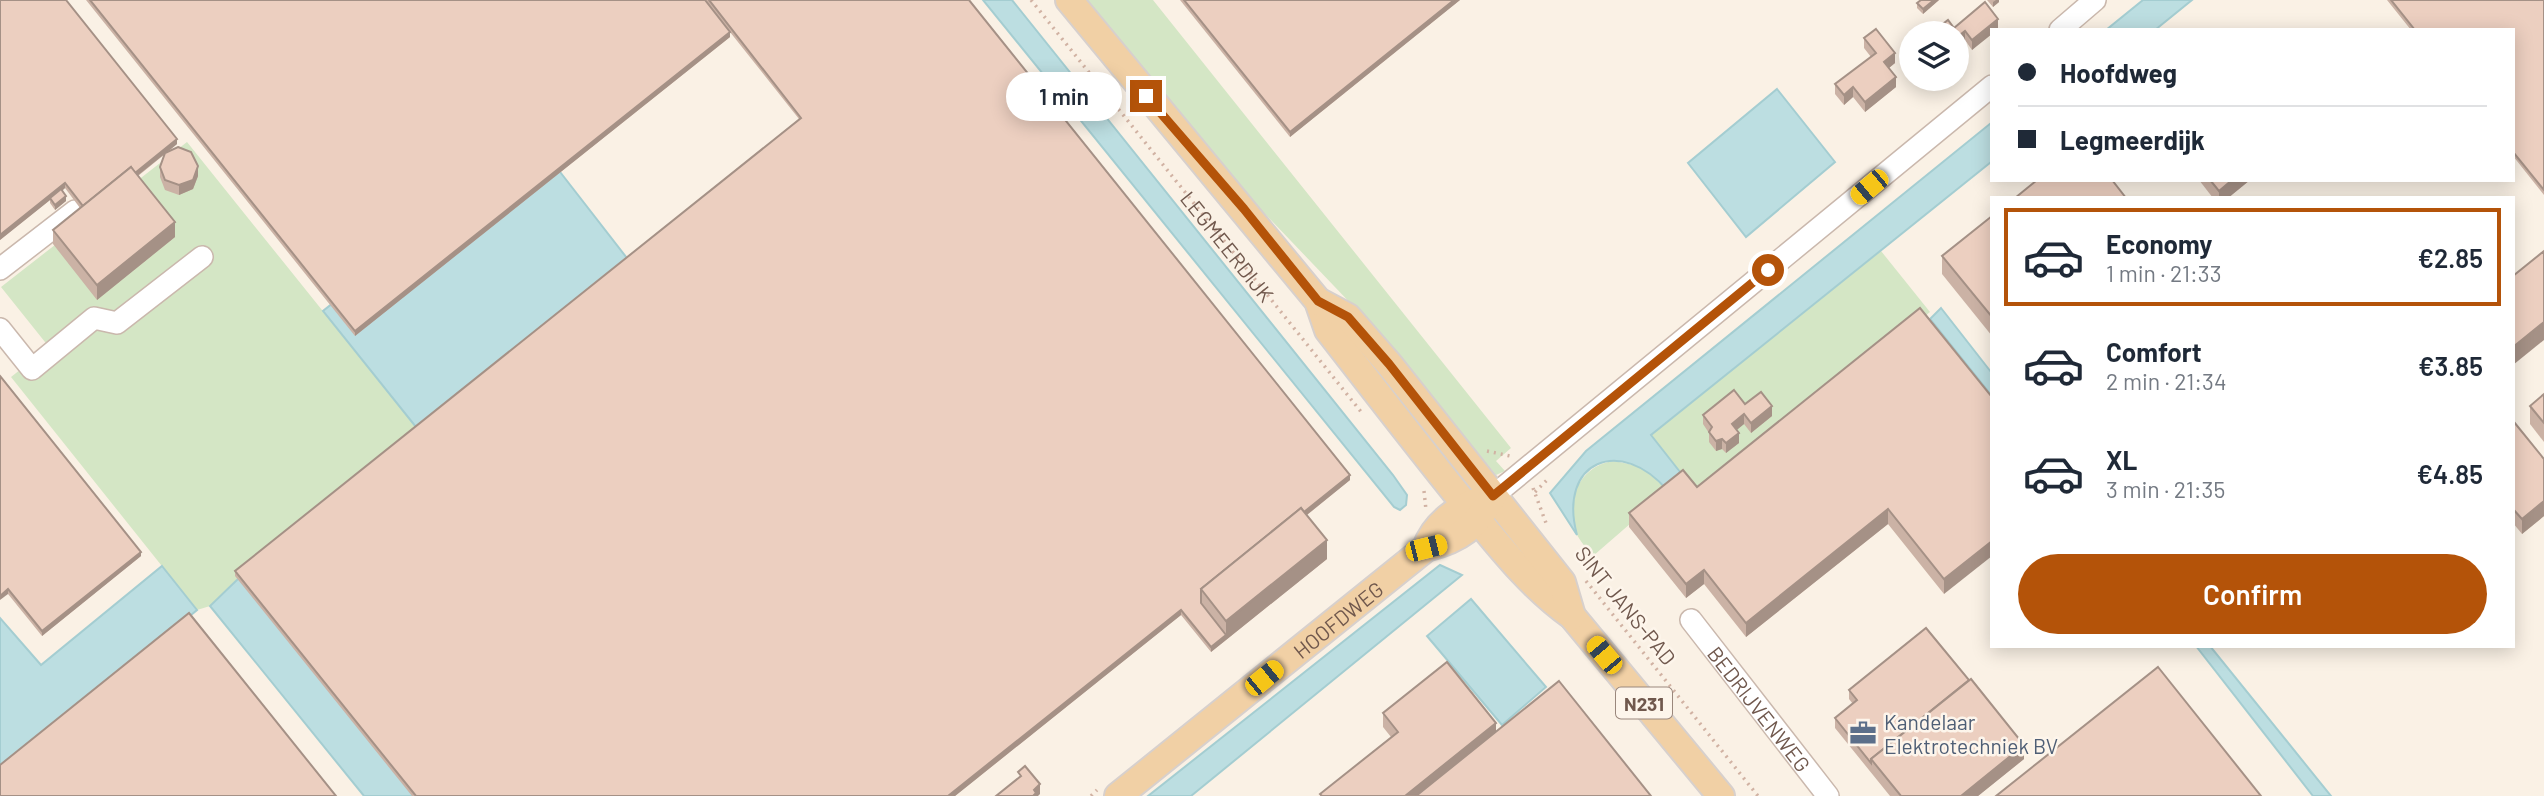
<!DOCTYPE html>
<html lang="en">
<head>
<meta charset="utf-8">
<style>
  :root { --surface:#fff; --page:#f6f6f7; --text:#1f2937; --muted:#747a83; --line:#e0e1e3; --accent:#b45309 }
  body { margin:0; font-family:Barlow,sans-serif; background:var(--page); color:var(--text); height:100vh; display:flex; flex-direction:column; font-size:26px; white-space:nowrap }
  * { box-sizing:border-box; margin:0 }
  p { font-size:23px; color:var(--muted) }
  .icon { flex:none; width:38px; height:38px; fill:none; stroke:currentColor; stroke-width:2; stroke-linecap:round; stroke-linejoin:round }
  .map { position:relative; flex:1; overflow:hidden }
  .panel { position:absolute; left:1990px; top:196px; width:525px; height:452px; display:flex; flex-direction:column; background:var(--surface); border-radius:0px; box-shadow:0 4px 18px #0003 }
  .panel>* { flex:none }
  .top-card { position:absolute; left:1990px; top:28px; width:525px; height:154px; border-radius:0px; box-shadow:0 4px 18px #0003; display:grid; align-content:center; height:154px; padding:0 28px; background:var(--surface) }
  .fabs { position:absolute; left:1899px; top:21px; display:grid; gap:14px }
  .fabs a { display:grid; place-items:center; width:70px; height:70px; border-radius:50%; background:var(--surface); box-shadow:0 4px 18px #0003; font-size:35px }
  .end { position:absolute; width:32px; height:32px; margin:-16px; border:9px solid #b45309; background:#fff; box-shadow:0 0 0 4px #fff }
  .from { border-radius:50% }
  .bubble { position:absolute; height:49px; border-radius:24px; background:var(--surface); box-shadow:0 4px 18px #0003; font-size:23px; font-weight:600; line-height:49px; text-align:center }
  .car { position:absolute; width:21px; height:42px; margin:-21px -10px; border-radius:9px; box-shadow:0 0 5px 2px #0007; background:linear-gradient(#f5c518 24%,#345 0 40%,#f5c518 0 76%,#345 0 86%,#f5c518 0) }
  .top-card b { display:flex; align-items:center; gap:24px; height:66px; font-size:26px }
  .top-card b+b { border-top:2px solid var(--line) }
  .top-card i { width:18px; height:18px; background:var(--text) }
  ul { padding:12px 0 0; list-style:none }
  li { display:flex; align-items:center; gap:21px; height:98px; margin:0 14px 10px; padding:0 14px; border:4px solid transparent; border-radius:0px }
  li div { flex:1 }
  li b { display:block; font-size:26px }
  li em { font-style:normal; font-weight:600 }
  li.on { border-color:var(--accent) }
  li>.icon { width:63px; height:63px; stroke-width:1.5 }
  .button { display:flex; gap:14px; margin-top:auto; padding:14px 28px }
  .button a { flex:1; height:80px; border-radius:42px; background:var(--accent); color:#fff; font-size:28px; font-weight:600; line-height:80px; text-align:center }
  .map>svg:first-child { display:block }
  .green { fill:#d4e6c5 }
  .water { fill:#bcdee1; stroke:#a4cdd1; stroke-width:2 }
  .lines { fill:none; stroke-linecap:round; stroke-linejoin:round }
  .minor-casing { stroke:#cab8ad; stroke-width:24 }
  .major-casing { stroke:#d7d0cd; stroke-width:30 }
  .path { stroke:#d1b2a3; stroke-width:3.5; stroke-dasharray:2 5; stroke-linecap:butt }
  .minor { stroke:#fff; stroke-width:21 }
  .major { stroke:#f1d0a5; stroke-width:26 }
  .wall { fill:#cbb2a5 }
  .shaded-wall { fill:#a59186 }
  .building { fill:#eccfc0; stroke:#a59186; stroke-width:2 }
  .route { stroke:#b45309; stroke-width:9 }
  .labels { text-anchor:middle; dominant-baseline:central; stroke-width:5; stroke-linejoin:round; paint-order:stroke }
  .shield { fill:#fdf5eb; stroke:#9a877c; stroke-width:2 }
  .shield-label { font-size:19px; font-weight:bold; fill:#70584d }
  .street-label { font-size:21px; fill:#70584d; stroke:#fdf5eb }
  .service-label { font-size:21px; fill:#4e5e75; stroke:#fdf5eb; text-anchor:start }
</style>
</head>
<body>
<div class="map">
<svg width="2544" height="796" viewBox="0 0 2544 796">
  <rect width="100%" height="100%" fill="#faf1e5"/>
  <g class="green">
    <polygon points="1082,0 1153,0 1511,448 1496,461 1505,471 1496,475 1378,332 1202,148"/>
    <polygon points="187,142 420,432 240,576 210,606 197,610 11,377 49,347 1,287"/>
    <polygon points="1881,251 1930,312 1698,502 1650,435"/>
    <path d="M1614 461 1643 467 1668 491 1593 556C1587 549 1580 541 1576 533 1564 501 1580 465 1614 461Z"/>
  </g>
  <g class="water">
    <polygon points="983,0 1012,0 1393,475 1407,495 1406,505 1400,510 1394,507"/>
    <polygon points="2143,0 2192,0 2155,30 2106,30"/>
    <polygon points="1777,89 1835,162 1746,237 1688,163"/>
    <path d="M1991 123V162L1651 435 1684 477 1668 491C1621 435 1557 461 1577 535L1550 493 1586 451Z"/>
    <polygon points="536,141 630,262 420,432 323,311"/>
    <polygon points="1941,308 1991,372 1991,395 1930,319"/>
    <polygon points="1440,565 1462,575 1191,796 1148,796"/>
    <polygon points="162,566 197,610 0,771 0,618 41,665"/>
    <polygon points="240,577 415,796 364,796 210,606"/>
    <polygon points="1471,599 1546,687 1502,725 1427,636"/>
    <polygon points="2196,646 2210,646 2331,796 2313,796"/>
  </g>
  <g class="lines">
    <g class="minor-casing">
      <g id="minor">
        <polyline points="2060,30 2095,0"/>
        <polyline points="0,269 75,211"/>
        <polyline points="0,329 32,369 94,318 117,323 202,257"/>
        <polyline points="1493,496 1992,86"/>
        <path id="s2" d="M1691 620 1828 796"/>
      </g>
    </g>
    <g class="major-casing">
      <g id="major">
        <path d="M1069 0 1318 301 1328 330C1374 389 1420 449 1468 508 1500 547 1531 587 1572 616L1721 796"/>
        <polyline points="1318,301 1348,317 1389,364 1562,582 1572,616"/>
        <path d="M1426 548C1434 525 1457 507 1481 500"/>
        <path id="s3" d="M1118 796 1426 548C1461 539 1475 528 1493 496"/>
      </g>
    </g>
    <g class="path">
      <path id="s1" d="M1031 0 1362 413"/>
      <polyline points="1487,451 1510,456"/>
      <polyline points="1533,488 1546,523"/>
      <polyline points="1424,491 1426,510"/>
      <polyline points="1535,492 1548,479"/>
      <polyline points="1586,581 1758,796"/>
      <polyline points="1091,796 1097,790"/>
    </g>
    <use href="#minor" class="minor"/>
    <use href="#major" class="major"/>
  </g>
  <g class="wall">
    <polygon points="0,0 177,144 168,152 198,176 193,189 179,195 165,190 160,177 160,167 165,154 138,176 175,237 97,300 53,244 53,230 80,208 65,188 62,191 66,201 55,210 50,203 50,200 0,240"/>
    <polygon points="86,0 969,0 1350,480 1307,515 1327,559 1211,652 1181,615 955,796 412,796 235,576 235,571 799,119 730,32 730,37 355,336"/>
    <polygon points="1180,0 1460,0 1290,137"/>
    <polygon points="1921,0 1939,0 1923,14 1917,8 1917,3"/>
    <polygon points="1987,0 1999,0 1999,2 1993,7"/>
    <polygon points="2387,0 2544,0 2544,195 2513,156 2513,30 2411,30"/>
    <polygon points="1939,27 1954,28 1998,29 1997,30 1992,30 1972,50 1965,40 1956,48 1956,33 1939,33"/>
    <polygon points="1864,38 1895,63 1889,68 1896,87 1865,112 1853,97 1844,105 1835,94 1835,84 1871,57 1864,48"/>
    <polygon points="2199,180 2250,180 2228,198 2213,198"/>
    <polygon points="1992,216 1992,336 1942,274 1942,256"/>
    <polygon points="0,376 141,556 42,636 8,594"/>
    <polygon points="2544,394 2544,442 2530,424 2530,406"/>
    <polygon points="1992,397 1944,594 1888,524 1746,637 1704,584 1686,598 1629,527 1629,513 1697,487"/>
    <polygon points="1745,404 1772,416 1751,433 1744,424 1736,430 1739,443 1726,453 1722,449 1716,451 1709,442 1709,433 1703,424 1703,415"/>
    <polygon points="2513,423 2544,459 2544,516 2522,534 2513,523"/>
    <polygon points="1849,690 2024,759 1978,796 1890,796 1835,728 1835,718 1853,704 1849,699"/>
    <polygon points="1383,713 1496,732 1651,796 1320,796 1320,794 1391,737 1383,727"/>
  </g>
  <g class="shaded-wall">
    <polygon points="1454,0 1460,0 1290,137 1290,132"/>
    <polygon points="1934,0 1939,0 1923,14 1923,9"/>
    <polygon points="1996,0 1999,0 1999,2 1993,7 1993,2"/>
    <polygon points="1998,19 1998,29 1997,30 1992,30 1992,34 1972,50 1972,40"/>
    <polygon points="1965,31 1965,40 1956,48 1956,38"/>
    <polygon points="730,32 730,37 355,336 355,331"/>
    <polygon points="1895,53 1895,63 1884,72 1884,62"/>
    <polygon points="1896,77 1896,87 1865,112 1865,102"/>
    <polygon points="1853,87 1853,97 1844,105 1844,95"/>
    <polygon points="177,139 177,144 87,216 87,211"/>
    <polygon points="198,166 198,176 193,189 179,195 179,185"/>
    <polygon points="2232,180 2250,180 2228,198 2219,198 2219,191"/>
    <polygon points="65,183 65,188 51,200 50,198 50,200 0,240 0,235"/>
    <polygon points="66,196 66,201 55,210 55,205"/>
    <polygon points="175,222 175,237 97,300 97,285"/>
    <polygon points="2544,322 2544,340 2513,365 2513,347"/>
    <polygon points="1772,406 1772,416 1751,433 1751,423"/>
    <polygon points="1744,414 1744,424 1732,434 1732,424"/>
    <polygon points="1739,433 1739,443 1726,453 1726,443"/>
    <polygon points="1722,439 1722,449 1716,451 1716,441"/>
    <polygon points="1350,475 1350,480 1298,522 1298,517"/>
    <polygon points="2544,501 2544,516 2522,534 2522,519"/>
    <polygon points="1888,509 1888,524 1746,637 1746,623"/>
    <polygon points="1327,540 1327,559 1226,640 1226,621"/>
    <polygon points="1992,541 1992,556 1944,594 1944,579"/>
    <polygon points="141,552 141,556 42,636 42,631"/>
    <polygon points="1704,570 1704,584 1686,598 1686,584"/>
    <polygon points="8,589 8,594 0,600 0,596"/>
    <polygon points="1181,610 1181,615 955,796 948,796"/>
    <polygon points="1226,635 1226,640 1211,652 1211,647"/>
    <polygon points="1496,723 1496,737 1422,796 1405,796"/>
    <polygon points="2024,745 2024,759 1978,796 1961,796"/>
    <polygon points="1040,784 1040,794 1038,796 1033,796 1034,790"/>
  </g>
  <g class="building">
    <polygon points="0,0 66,0 177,139 135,173 131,167 83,206 65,183 0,235"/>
    <polygon points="90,0 705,0 730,32 355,331"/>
    <polygon points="709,0 969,0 1350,475 1304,512 1301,508 1201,589 1201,603 1226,635 1211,647 1181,610 948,796 416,796 235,571 801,118"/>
    <polygon points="1184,0 1454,0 1290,132"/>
    <polygon points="1921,0 1934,0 1923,9 1917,3"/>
    <polygon points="2391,0 2544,0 2544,190 2513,152 2513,30 2415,30"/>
    <polygon points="1985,2 1998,19 1972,40 1965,31 1956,38 1956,33 1944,33 1939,27 1948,20 1954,28"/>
    <polygon points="1876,29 1895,53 1884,62 1896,77 1865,102 1853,87 1844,95 1835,84 1876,53 1864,38"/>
    <polygon points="178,147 191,152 198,166 193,180 179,185 165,180 160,167 165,153"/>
    <polygon points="131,167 175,222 97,285 53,230"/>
    <polygon points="2037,180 2112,180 2126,198 2015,198"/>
    <polygon points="2210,180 2232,180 2219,191"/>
    <polygon points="61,189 66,196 55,205 50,198"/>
    <polygon points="1992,216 1992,317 1942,256"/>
    <polygon points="2544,251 2544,322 2513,347 2513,276"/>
    <polygon points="1920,308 1992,397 1992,541 1944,579 1888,509 1746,623 1704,570 1686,584 1629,513 1683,470 1697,487"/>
    <polygon points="0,376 141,552 42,631 8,589 0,596"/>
    <polygon points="1734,390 1745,404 1761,392 1772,406 1751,423 1744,414 1732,424 1739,433 1726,443 1722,439 1716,441 1709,432 1712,427 1703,415"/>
    <polygon points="2544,394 2544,423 2530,406"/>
    <polygon points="2514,422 2544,459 2544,501 2522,519 2513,509 2513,423"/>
    <polygon points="1301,508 1327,540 1226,621 1201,589"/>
    <polygon points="189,613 336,796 0,796 0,765"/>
    <polygon points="1926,628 1969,680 1871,759 1871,763 1835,718 1857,700 1849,690"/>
    <polygon points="1447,662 1496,723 1405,796 1322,796 1320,794 1398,732 1383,713"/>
    <polygon points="2158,667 2261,796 1996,796"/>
    <polygon points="1971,679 2024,745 1961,796 1901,796 1871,759"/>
    <polygon points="1559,681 1651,796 1416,796"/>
    <polygon points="1025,766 1040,784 1034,790 1036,793 1033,796 996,796 1021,776 1018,772"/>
  </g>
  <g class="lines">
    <polyline class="route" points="1146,96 1244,209 1318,301 1348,317 1389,364 1493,496 1768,270"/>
  </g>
  <defs>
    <g id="office-bare" transform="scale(2.1)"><path d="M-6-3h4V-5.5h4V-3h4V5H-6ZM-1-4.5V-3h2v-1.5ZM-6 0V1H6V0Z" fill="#5c6f8a" stroke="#fdf5eb" stroke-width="2.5" paint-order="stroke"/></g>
  </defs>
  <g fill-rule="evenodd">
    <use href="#office-bare" x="1863" y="733"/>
  </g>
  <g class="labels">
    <rect class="shield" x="1616" y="687.5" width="56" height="31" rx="5"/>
    <g class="shield-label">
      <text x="1644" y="703">N231</text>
    </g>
    <g class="street-label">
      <text stroke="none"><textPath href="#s1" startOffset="315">LEGMEERDIJK</textPath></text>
      <text transform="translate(1626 605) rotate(51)">SINT JANS-PAD</text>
      <text stroke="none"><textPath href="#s3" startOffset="282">HOOFDWEG</textPath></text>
      <text stroke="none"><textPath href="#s2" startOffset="112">BEDRIJVENWEG</textPath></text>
    </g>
    <g class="service-label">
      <text x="1884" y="721">Kandelaar<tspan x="1884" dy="24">Elektrotechniek BV</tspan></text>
    </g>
  </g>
</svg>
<div class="fabs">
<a><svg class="icon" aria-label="layers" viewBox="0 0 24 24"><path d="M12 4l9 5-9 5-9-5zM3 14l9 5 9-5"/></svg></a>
</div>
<i class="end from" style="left:1768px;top:270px"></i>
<i class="end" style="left:1146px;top:96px"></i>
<div class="bubble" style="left:1006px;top:72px;width:116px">1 min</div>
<i class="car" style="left:1869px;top:187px;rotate:230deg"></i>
<i class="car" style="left:1426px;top:548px;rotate:76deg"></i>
<i class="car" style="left:1604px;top:655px;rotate:320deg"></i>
<i class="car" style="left:1264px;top:678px;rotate:51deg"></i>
<div class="top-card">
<b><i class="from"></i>Hoofdweg</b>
<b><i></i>Legmeerdijk</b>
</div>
<section class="panel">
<ul>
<li class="on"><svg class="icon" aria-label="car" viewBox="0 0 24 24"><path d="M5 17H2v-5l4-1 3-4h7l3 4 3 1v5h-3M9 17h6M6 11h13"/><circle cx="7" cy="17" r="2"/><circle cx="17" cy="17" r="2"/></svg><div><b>Economy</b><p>1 min · 21:33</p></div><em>€2.85</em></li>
<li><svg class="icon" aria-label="car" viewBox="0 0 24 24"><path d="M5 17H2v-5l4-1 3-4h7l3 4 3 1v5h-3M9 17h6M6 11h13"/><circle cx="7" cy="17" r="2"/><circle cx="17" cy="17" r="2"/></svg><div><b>Comfort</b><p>2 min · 21:34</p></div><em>€3.85</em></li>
<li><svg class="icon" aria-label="car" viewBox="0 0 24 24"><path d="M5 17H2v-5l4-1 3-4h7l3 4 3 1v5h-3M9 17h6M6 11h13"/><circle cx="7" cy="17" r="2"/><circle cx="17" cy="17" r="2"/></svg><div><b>XL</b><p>3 min · 21:35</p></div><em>€4.85</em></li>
</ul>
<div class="button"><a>Confirm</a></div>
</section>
</div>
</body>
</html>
